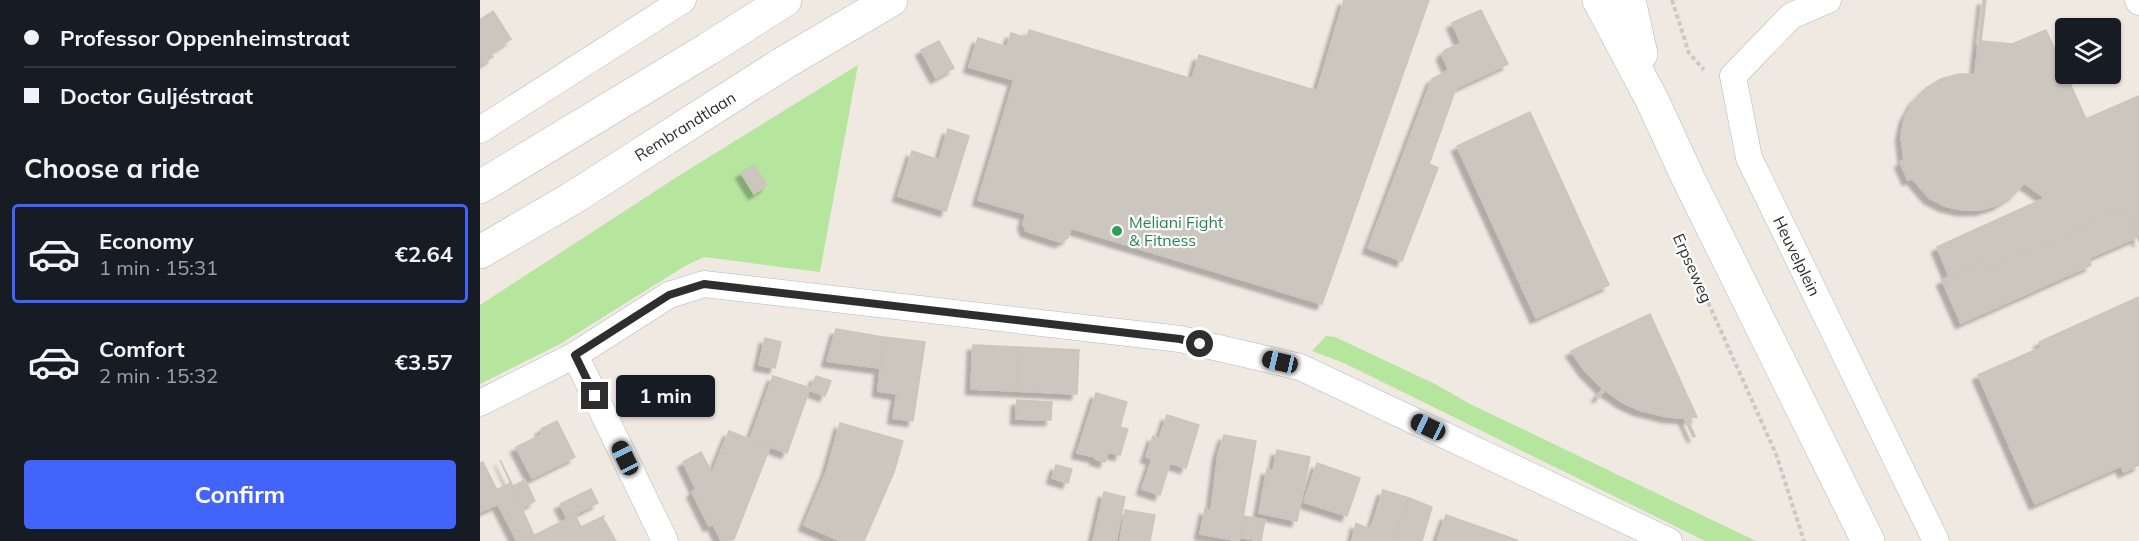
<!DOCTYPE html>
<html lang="en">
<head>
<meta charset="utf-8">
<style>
  :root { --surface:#171b24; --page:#242831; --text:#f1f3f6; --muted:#9ea1a6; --line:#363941; --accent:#4264fb }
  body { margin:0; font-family:Mulish,sans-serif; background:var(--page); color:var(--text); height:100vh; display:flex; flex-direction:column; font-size:22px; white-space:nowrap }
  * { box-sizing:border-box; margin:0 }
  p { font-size:20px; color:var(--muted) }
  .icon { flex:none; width:33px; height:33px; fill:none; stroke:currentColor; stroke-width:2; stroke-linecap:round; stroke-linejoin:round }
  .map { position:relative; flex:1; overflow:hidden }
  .sheet { display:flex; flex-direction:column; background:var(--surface); width:480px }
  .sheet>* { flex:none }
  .banner { display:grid; align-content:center; height:132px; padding:0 24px; background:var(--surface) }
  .tools { position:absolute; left:1575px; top:18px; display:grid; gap:12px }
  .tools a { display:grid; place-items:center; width:66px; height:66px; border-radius:6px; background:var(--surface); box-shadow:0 2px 4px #0004; font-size:30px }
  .end { position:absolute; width:27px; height:27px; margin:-14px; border:8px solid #2e2e2e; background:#fff; box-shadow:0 0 0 3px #fff }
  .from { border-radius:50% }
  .bubble { position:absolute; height:42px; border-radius:6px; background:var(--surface); box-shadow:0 2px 4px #0004; font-size:20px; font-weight:700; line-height:42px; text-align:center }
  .car { position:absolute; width:18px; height:36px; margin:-18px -9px; border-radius:8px; box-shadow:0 0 4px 2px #0007; background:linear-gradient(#222 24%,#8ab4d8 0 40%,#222 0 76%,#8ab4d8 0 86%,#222 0) }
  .banner b { display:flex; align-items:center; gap:21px; height:57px; font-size:22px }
  .banner b+b { border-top:2px solid var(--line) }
  .banner i { width:15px; height:15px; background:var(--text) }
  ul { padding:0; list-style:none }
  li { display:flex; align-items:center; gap:18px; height:99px; margin:0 12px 9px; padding:0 12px; border:3px solid transparent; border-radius:6px }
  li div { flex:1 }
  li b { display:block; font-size:22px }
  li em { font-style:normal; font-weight:700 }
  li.active { border-color:var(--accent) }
  li>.icon { width:54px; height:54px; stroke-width:1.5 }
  h2 { padding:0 24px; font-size:27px; line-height:72px }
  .action { display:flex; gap:12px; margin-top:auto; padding:12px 24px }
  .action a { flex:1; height:69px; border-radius:6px; background:var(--accent); color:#fff; font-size:24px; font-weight:700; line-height:69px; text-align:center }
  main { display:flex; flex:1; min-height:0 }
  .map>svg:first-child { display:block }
  .green { fill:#b6e59e }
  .building { fill:#cbc7bf; stroke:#cbc5ba; stroke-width:1.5; filter:url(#shadow) }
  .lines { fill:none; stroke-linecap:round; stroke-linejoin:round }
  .minor-casing { stroke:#b4b7c1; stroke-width:27 }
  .secondary-casing { stroke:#b4b7c1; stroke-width:34 }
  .path { stroke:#c9c9c9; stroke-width:4; stroke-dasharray:4.5 3; stroke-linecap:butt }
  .minor { stroke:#fff; stroke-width:26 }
  .secondary { stroke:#fff; stroke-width:33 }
  .route { stroke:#2e2e2e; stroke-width:8 }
  .leisure-dot { fill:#2e9e5b; stroke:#fff; stroke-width:2 }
  .labels { text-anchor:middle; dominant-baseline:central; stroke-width:4.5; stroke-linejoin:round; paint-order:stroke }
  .street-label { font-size:16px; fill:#2e2e2e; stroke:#fff }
  .leisure-label { font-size:16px; fill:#27864d; stroke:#fff; text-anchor:start }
</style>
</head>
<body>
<main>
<section class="sheet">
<div class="banner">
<b><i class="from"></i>Professor Oppenheimstraat</b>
<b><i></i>Doctor Guljéstraat</b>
</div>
<h2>Choose a ride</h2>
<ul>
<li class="active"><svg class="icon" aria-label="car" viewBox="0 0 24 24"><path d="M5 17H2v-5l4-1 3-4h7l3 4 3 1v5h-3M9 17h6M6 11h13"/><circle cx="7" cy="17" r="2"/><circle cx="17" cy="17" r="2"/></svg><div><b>Economy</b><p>1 min · 15:31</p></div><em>€2.64</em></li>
<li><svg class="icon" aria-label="car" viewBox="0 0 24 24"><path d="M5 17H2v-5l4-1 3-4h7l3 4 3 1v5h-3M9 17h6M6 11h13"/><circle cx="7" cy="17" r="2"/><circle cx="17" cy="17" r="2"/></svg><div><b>Comfort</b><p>2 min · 15:32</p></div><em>€3.57</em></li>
</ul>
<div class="action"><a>Confirm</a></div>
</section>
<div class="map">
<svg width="1659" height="541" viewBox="0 0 1659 541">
  <defs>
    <filter id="shadow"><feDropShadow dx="-5.5" dy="5.5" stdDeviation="1.5" flood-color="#0004"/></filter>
  </defs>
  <rect width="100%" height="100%" fill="#efe9e1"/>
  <g class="green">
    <polygon points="378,65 340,272 224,257 205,266 80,344 0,384 0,305 200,175"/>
    <polygon points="846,336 855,337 955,384 990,404 1276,541 1225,541 864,363 832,351"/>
  </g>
  <g class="building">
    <polygon points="864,0 949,0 842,304 591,228 588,238 580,242 546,231 543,224 546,214 498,200 534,80 489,67 498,38 527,47 531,33 547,38 549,30 712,79 719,55 837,91"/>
    <polygon points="1503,0 1506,0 1501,41 1532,44 1566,30 1606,119 1659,96 1659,242 1645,208 1507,270 1503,261 1469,276 1457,247 1565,198 1544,183 1533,195 1517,205 1500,210 1482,210 1465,206 1449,198 1432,178 1428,180 1420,162 1424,160 1421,135 1425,117 1434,101 1446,88 1461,79 1479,74 1495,74"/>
    <polygon points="1001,10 1028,64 976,88 949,164 958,168 922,261 888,248 952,79 969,70 962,55 965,50 981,43 972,23"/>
    <polygon points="13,11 31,39 10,53 13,57 0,65 0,20"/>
    <polygon points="459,41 474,68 456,78 441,50"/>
    <polygon points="1050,112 1129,285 1056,318 977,146"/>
    <polygon points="468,129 489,136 466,211 418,196 432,151 459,160"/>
    <polygon points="274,165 287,185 274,194 261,173"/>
    <polygon points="1645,208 1657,237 1609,258 1611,265 1481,323 1462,280 1503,261 1507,270"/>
    <polygon points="1659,297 1659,465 1644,472 1641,466 1555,504 1498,375 1562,347 1559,342"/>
    <polygon points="1170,314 1217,417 1207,418 1215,436 1213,437 1204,418 1188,417 1159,410 1142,402 1125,390 1119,397 1117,396 1123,389 1105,371 1091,351"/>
    <polygon points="356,329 403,337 399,368 347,361"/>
    <polygon points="403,337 445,342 433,421 413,418 417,394 398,391"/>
    <polygon points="285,338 301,342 295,368 279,365"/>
    <polygon points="493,345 538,347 536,391 491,389"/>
    <polygon points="538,347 599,350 597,394 536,391"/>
    <polygon points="293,376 330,388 307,453 270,439"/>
    <polygon points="336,376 351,381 345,396 330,390"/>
    <polygon points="616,393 647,402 640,427 648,429 640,455 628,452 625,462 615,459 616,457 597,453"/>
    <polygon points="537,400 572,402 571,420 536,419"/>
    <polygon points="687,415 719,425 706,468 690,463 680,495 662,489 672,459 666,457 673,436 679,439"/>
    <polygon points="77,421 95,457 52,478 36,447 61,435 61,429"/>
    <polygon points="360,423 423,441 414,472 384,541 361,541 324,525 347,470"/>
    <polygon points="249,431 290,447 254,539 241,540 233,524 229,526 212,492 216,489 203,462 221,452 232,473"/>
    <polygon points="744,435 776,441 759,541 720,534 725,509 731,511 738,455"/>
    <polygon points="797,450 830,457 817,521 779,513 787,469 793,471"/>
    <polygon points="20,460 33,486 45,480 55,501 42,508"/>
    <polygon points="3,462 17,490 30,483 54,535 37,541 18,504 0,512 0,463"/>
    <polygon points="837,463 880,478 867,516 824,502"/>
    <polygon points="576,465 592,469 588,483 572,478"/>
    <polygon points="111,489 118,503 87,518 80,504"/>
    <polygon points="903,490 929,498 914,541 872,541 876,523 889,529 893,522"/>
    <polygon points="624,492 645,497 636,541 613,541"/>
    <polygon points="929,498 952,507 942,541 914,541"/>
    <polygon points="645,510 675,515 670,541 640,541"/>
    <polygon points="95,515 101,527 124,516 123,518 136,541 43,541"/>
    <polygon points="966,515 1037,540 1037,541 957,541"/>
    <polygon points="764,516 785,520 781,541 759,537"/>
  </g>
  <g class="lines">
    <g class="minor-casing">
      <g id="minor">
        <polyline points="1348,0 1311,16 1253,76 1269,158 1456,541"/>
        <polyline points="1658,0 1659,2"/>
        <polyline points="0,130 203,0"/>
        <polyline points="95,355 185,541"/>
        <polyline points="0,403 95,355 189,295 224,284 700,339 820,367 1189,541"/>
      </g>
    </g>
    <g class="secondary-casing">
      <g id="secondary">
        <polyline points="1119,0 1172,100 1209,180 1388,541"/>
        <polyline points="1149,0 1161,54"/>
        <polyline points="0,187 228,49 305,0"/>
        <polyline points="0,252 91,199 302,64 411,0"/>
      </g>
    </g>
    <g class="path">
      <polyline points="1192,0 1209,53 1224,70"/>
      <polyline points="1219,282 1296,454 1324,541"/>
    </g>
    <use href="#minor" class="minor"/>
    <use href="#secondary" class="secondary"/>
  </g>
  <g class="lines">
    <polyline class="route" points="115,396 95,355 189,295 224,284 700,339 720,344"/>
  </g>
  <circle class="leisure-dot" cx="637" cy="231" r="6"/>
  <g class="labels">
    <g class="street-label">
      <text transform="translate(205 126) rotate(-32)">Rembrandtlaan</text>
      <text transform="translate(1317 256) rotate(64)">Heuvelplein</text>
      <text transform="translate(1213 268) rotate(66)">Erpseweg</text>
    </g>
    <g class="leisure-label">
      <text x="649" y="222">Meliani Fight<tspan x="649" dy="18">&amp; Fitness</tspan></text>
    </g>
  </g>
</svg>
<div class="tools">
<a><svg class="icon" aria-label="layers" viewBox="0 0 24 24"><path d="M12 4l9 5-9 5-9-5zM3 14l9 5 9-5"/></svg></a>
</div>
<i class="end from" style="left:720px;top:344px"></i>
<i class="end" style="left:115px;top:396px"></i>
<div class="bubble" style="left:136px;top:375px;width:99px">1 min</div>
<i class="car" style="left:800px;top:362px;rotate:283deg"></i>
<i class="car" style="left:948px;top:427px;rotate:295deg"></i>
<i class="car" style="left:145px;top:458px;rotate:334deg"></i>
</div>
</main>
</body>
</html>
